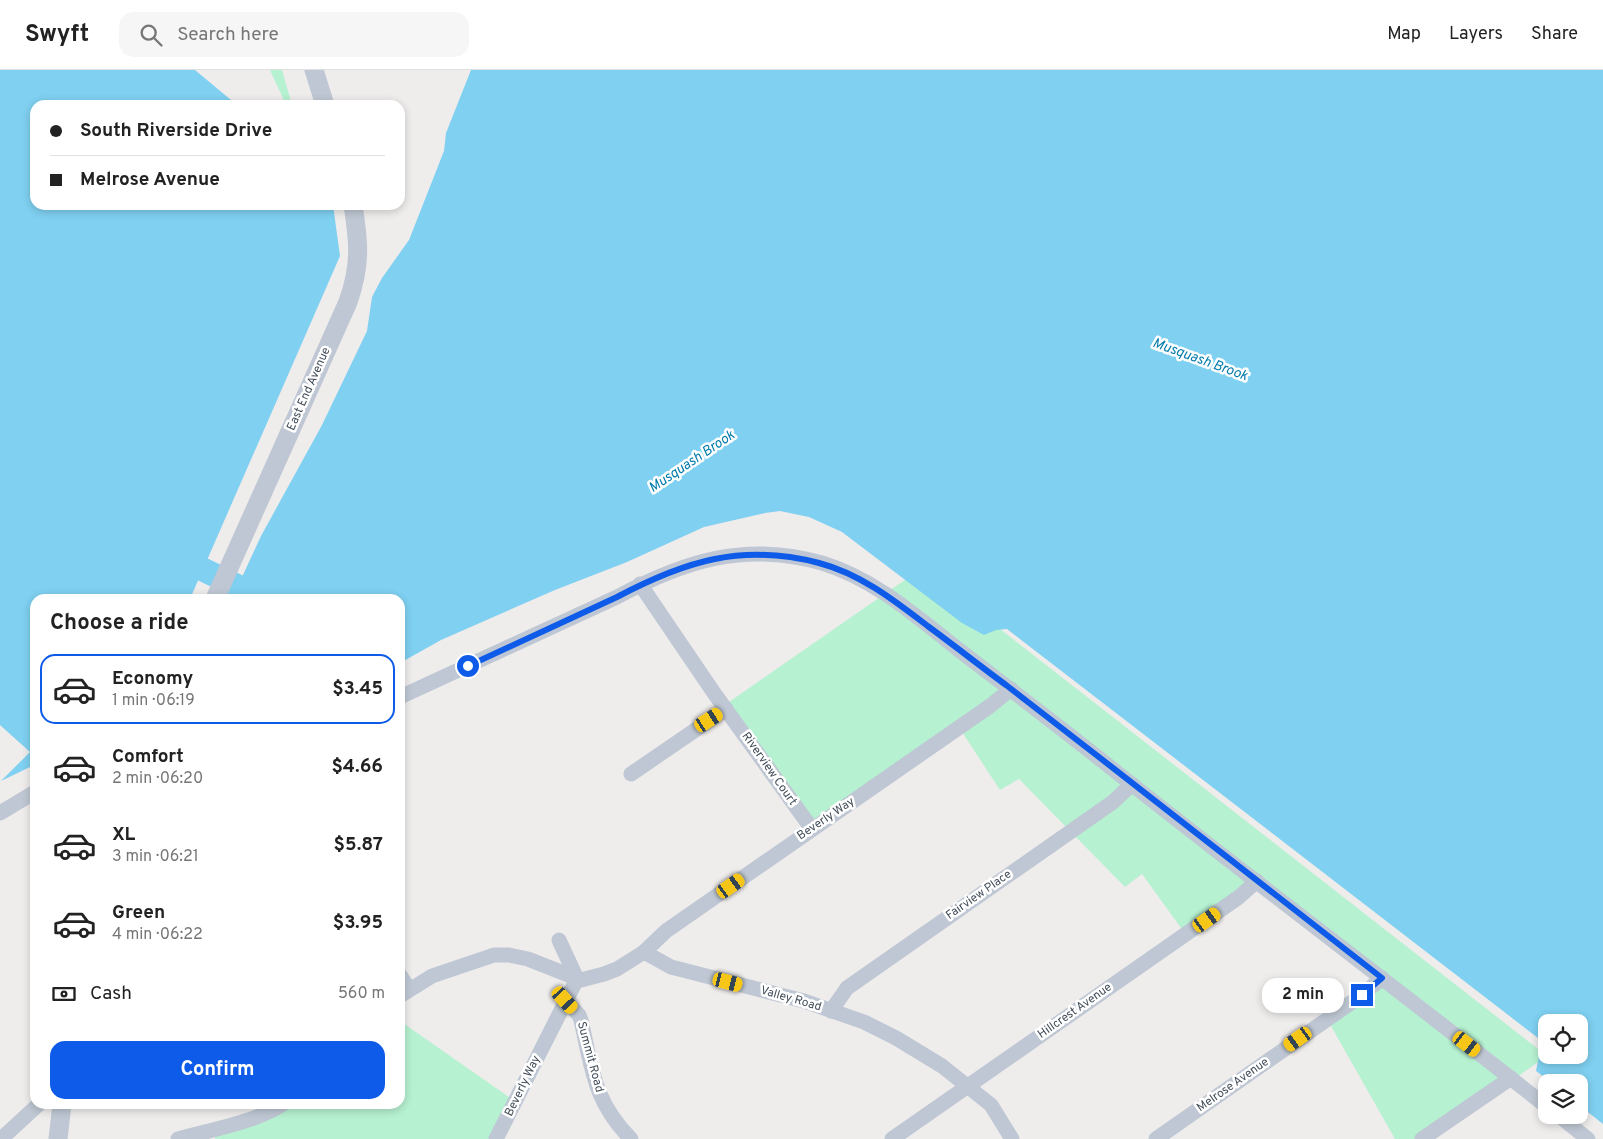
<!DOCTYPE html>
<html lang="en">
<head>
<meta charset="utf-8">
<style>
  :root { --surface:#fff; --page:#f6f6f6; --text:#222; --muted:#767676; --line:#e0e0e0; --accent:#0d5be8 }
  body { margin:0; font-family:Overpass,sans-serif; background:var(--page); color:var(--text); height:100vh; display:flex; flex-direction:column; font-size:19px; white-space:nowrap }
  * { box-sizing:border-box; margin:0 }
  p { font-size:16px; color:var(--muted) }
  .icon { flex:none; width:28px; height:28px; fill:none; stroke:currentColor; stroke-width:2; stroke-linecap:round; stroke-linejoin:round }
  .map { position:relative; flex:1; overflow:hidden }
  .details { position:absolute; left:30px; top:524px; width:375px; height:515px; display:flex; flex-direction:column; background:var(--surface); border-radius:15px; box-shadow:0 2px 8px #0003 }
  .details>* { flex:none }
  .hud { position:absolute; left:30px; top:30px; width:375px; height:110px; border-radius:15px; box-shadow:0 2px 8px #0003; display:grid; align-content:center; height:110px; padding:0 20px; background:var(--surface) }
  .tools { position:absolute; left:1538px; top:944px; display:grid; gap:10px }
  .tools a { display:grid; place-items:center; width:50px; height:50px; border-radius:10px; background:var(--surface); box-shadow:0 2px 8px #0003; font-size:25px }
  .end { position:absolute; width:22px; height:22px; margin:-11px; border:6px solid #0d5be8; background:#fff; box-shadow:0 0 0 2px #fff }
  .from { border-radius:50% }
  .bubble { position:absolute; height:35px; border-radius:15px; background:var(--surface); box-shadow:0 2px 8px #0003; font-size:16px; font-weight:700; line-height:35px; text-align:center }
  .car { position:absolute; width:15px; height:30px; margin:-15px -8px; border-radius:6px; box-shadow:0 0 4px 1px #0007; background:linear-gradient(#f5c518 24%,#345 0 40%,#f5c518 0 76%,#345 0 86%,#f5c518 0) }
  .hud b { display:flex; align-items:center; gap:18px; height:48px; font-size:19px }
  .hud b+b { border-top:1px solid var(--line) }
  .hud i { width:12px; height:12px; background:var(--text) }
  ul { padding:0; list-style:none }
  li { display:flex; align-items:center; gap:15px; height:70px; margin:0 10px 8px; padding:0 10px; border:2px solid transparent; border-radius:15px }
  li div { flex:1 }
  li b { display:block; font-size:19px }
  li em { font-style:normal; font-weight:700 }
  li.active { border-color:var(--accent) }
  li>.icon { width:45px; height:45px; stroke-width:1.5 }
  h2 { padding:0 20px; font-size:22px; line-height:60px }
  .pay { display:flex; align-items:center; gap:12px; height:55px; padding:0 20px; font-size:19px }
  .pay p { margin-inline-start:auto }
  .cta { display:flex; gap:10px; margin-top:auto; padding:10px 20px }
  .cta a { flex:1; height:58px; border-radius:15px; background:var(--accent); color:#fff; font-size:20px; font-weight:700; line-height:58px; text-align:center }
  header { display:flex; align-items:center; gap:30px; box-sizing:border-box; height:70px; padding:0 25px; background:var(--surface); border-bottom:1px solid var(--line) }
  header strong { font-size:24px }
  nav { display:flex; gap:28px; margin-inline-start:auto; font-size:18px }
  .search { width:350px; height:45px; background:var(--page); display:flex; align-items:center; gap:12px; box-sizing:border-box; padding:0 18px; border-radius:15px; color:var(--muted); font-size:19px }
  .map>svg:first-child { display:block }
  .green { fill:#b6f1d1 }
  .water { fill:#7fd0f1; fill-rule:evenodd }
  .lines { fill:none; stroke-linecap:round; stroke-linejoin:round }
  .river { stroke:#7fd0f1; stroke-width:24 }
  .minor { stroke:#bec7d3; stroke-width:15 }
  .tertiary { stroke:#bec7d3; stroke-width:19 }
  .route { stroke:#0d5be8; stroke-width:6 }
  .labels { text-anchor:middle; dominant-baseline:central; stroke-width:5; stroke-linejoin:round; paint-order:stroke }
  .street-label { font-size:12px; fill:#434e5a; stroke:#fff }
  .water-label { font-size:14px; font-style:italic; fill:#037cae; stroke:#fff }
</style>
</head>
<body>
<header>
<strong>Swyft</strong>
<div class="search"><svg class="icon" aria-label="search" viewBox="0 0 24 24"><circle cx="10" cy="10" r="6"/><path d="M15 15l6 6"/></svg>Search here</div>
<nav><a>Map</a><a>Layers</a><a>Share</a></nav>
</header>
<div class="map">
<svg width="1603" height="1069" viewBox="0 0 1603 1069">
  <rect width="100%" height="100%" fill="#efecec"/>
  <g class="green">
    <polygon points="270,0 282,0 292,35 286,35"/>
    <polygon points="922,498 1547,986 1428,1069 1395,1069 1327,949 1388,908 1265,814 1189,869 1142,804 1125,817 1019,709 1000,720 962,662 817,762 726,634"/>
    <polygon points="400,951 516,1032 496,1069 215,1069 216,1059 282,1034 400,1034"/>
  </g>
  <g class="water">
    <polygon points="0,0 195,0 237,35 35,35 35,135 333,135 340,186 190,529 35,529 35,692 32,696 1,711 30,682 0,655"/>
    <path d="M471 0H1603V1054L1579 1035V1012H1551L1536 1001 1542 971 1007 559 996 560 984 565 962 553 842 462 809 447 780 441 765 443 704 457 627 492 555 520 441 570 400 593V529H232L261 466 322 355 367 261 372 227 382 208 409 170 444 81 446 63ZM1546 952H1579V985H1546Z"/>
  </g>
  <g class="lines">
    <polyline class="river" points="173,485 237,516 251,521 269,522"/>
    <g class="minor">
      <polyline points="640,514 714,623 812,759"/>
      <path d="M400 627 617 527C684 491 746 471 822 493 875 509 917 547 959 580 1011 620 1064 660 1115 701 1257 814 1403 923 1546 1036"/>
      <polyline points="631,704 726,639"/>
      <polyline points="0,743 35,722"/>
      <polyline points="644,882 671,897 804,931 864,952 896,968 942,996 991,1035 1012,1069"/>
      <polyline points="400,905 409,919"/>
      <polyline points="400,926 432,906 494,885 509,885 528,889 581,910 604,904 617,899 644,882 666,861 990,636 1011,619"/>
      <path d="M565 930 579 945 581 950C592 999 594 1032 631 1069"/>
      <polyline points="831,941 847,918 1113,732 1132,714"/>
      <polyline points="1558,1045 1588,1069"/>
      <polyline points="1,1069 39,1034"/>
      <path d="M178 1069C207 1061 259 1051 283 1034"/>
      <polyline points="496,1069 577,909 559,870"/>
      <polyline points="892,1069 1239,827 1257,811"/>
      <polyline points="1156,1069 1362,925 1382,908"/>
      <polyline points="1422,1069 1511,1008"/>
    </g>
    <g class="tertiary">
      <polyline points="314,0 325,35"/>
      <path d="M215 529 348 232C361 195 359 173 353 135"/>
      <polyline points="58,1069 62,1034"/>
    </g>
  </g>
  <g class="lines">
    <path class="route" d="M468 596 617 527C685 491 742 473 819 493 861 504 895 531 929 557 955 576 980 596 1006 615 1132 712 1257 811 1382 908L1362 925"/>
  </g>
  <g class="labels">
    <g class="street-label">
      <text transform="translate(309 319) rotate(-66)">East End Avenue</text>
      <text transform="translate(769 699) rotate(55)">Riverview Court</text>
      <text transform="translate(826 749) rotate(-34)">Beverly Way</text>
      <text transform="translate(979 825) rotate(-35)">Fairview Place</text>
      <text transform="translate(791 929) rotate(16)">Valley Road</text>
      <text transform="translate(1075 941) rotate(-35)">Hillcrest Avenue</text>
      <text transform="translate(590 987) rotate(75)">Summit Road</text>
      <text transform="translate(1233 1015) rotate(-35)">Melrose Avenue</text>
      <text transform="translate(523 1016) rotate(-64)">Beverly Way</text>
    </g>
    <g class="water-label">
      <text transform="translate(1200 290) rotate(20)">Musquash Brook</text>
      <text transform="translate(692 392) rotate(-34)">Musquash Brook</text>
    </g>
  </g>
</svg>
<div class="tools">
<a><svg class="icon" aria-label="locate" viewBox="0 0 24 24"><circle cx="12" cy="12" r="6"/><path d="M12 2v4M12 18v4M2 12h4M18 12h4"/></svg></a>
<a><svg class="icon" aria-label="layers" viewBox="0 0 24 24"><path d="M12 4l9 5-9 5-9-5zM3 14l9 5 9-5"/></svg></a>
</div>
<i class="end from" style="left:468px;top:596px"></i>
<i class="end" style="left:1362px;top:925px"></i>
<div class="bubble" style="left:1262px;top:908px;width:82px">2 min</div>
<i class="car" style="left:709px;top:650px;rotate:57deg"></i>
<i class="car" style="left:731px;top:816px;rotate:55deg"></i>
<i class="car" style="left:1207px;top:850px;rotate:55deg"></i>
<i class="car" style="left:728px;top:912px;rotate:104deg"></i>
<i class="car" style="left:565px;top:930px;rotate:138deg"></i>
<i class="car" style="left:1298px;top:969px;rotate:235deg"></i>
<i class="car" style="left:1467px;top:974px;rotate:128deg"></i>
<div class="hud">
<b><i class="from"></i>South Riverside Drive</b>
<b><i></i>Melrose Avenue</b>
</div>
<section class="details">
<h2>Choose a ride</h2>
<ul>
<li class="active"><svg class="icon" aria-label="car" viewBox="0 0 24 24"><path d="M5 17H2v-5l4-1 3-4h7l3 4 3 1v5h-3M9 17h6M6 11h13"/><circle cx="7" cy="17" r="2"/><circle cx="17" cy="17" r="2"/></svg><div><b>Economy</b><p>1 min · 06:19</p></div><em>$3.45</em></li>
<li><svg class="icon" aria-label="car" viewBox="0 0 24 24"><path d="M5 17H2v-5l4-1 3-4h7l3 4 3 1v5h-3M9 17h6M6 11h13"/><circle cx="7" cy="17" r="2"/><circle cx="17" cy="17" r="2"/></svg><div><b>Comfort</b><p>2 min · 06:20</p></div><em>$4.66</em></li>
<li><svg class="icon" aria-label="car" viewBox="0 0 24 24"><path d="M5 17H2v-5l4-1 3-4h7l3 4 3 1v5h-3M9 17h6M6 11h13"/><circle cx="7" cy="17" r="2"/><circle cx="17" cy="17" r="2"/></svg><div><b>XL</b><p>3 min · 06:21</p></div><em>$5.87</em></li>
<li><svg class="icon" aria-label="car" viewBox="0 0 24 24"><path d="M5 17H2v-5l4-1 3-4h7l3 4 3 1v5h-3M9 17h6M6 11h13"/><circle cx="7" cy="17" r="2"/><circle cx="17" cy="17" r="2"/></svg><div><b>Green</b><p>4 min · 06:22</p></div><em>$3.95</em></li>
</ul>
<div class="pay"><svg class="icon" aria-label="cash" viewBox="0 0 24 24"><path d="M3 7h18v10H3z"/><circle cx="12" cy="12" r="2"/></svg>Cash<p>560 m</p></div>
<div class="cta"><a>Confirm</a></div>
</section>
</div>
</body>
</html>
